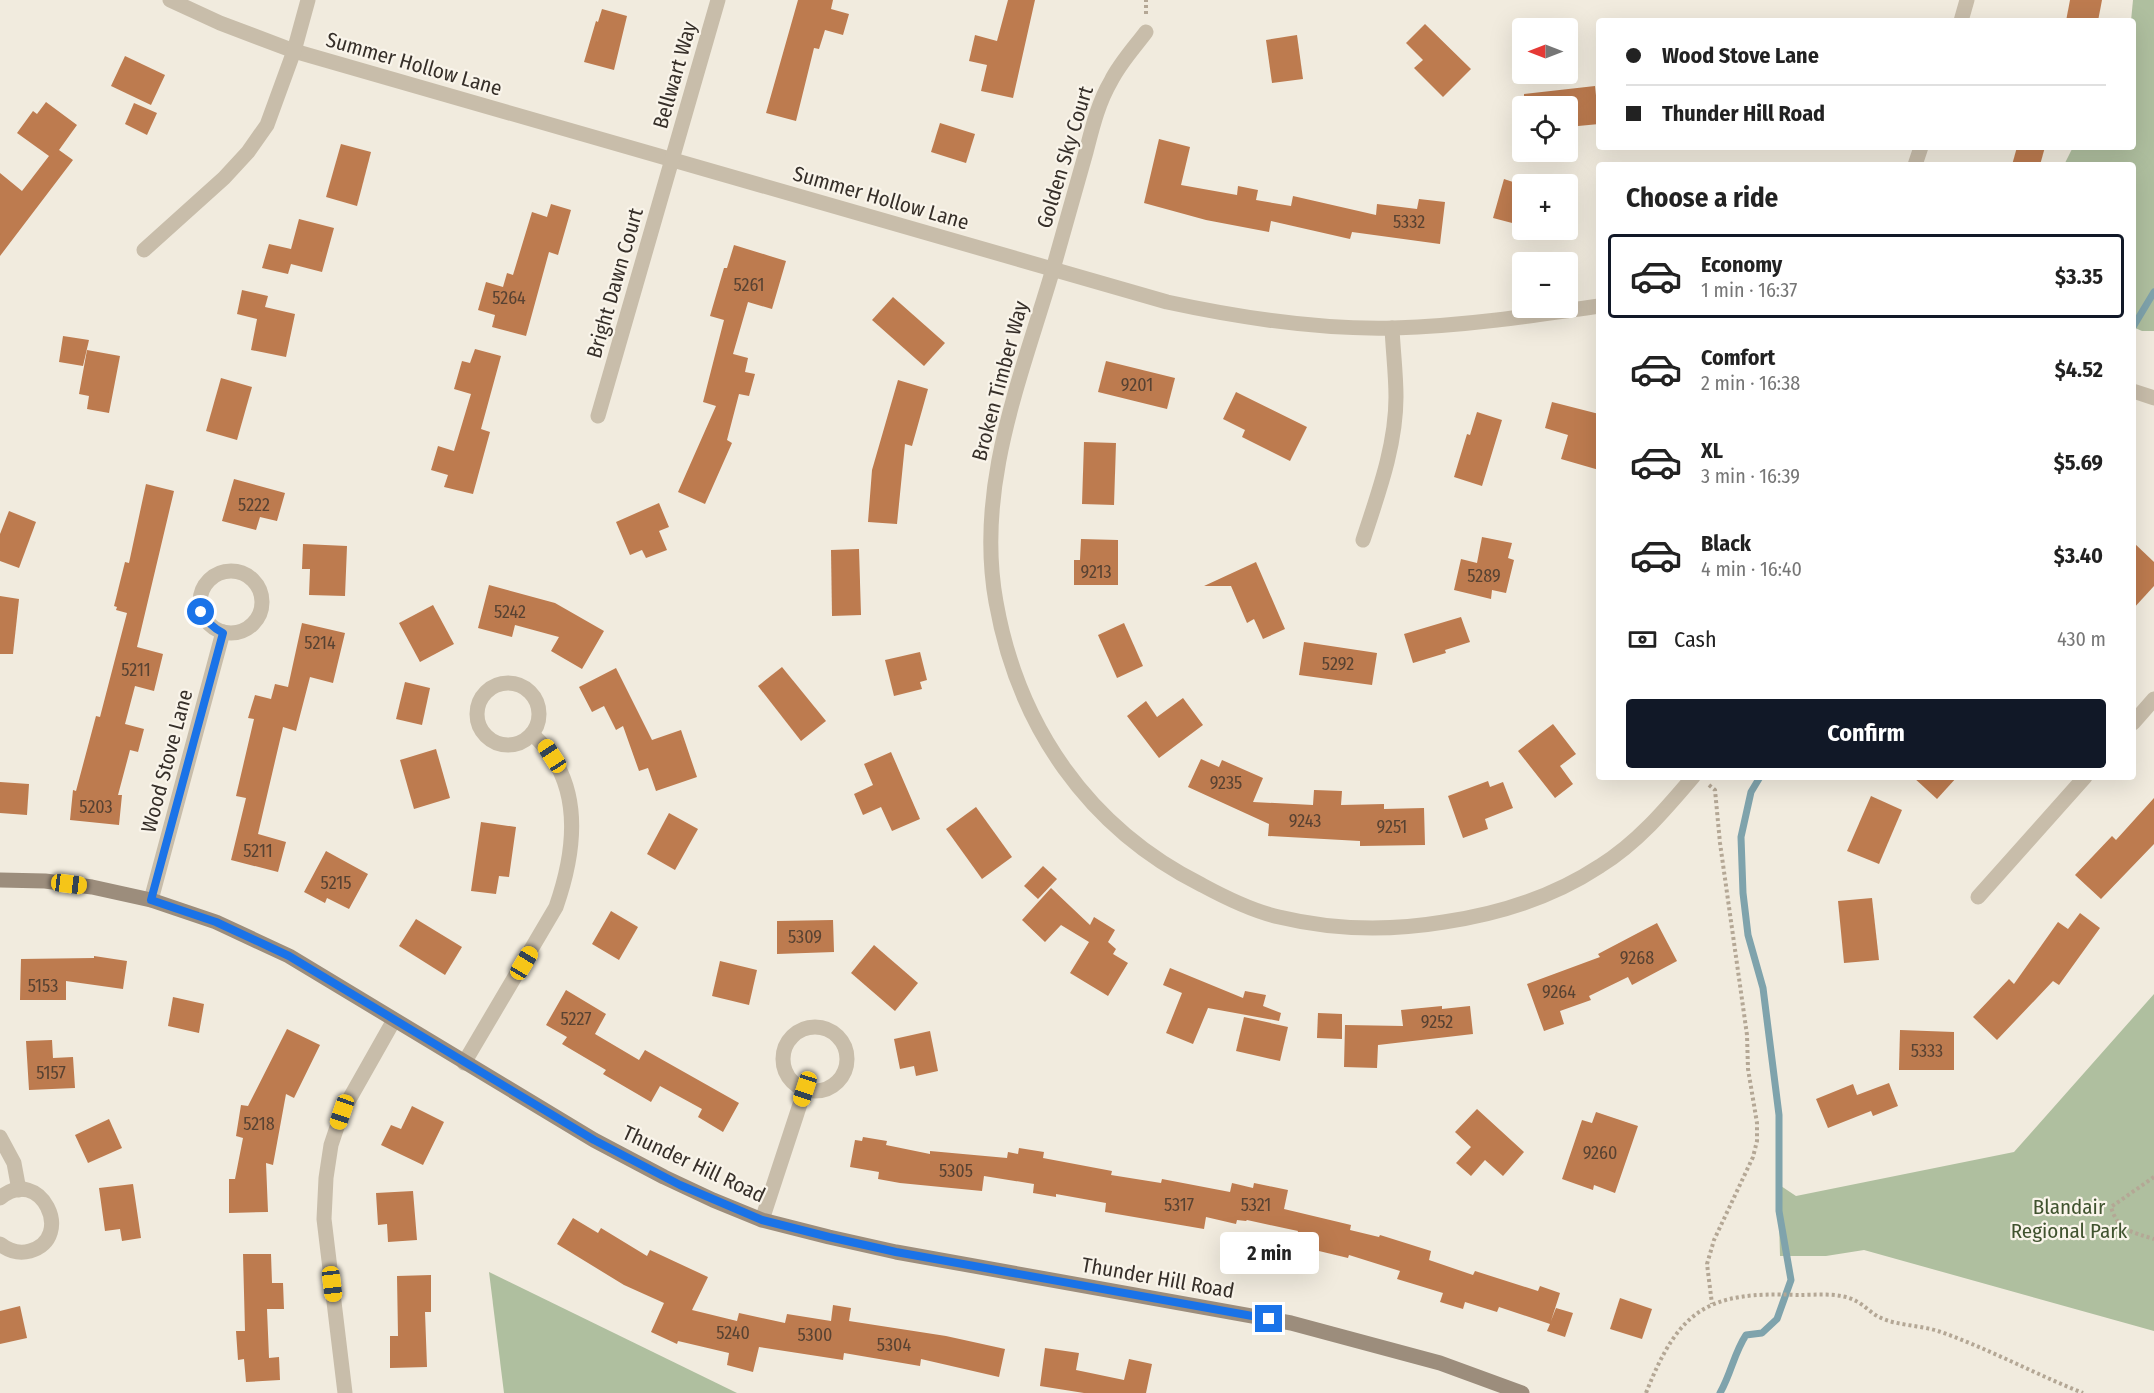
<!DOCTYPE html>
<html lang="en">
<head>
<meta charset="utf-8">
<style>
  :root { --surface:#fff; --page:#f6f6f6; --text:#222; --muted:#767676; --line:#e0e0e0; --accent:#111827 }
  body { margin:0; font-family:"Fira Sans Condensed",sans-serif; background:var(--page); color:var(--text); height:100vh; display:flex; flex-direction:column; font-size:22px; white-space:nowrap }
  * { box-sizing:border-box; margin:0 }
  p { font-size:20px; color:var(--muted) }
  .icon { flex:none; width:33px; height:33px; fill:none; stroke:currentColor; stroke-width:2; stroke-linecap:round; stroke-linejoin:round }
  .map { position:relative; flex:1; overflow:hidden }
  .sheet { position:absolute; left:1596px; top:162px; width:540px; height:618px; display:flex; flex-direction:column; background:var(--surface); border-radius:6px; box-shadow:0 6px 24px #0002 }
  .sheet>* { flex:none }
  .guide { position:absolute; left:1596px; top:18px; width:540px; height:132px; border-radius:6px; box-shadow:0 6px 24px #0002; display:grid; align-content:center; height:132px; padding:0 30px; background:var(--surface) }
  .needle { width:39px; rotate:270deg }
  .buttons { position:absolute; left:1512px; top:18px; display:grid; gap:12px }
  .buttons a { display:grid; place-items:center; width:66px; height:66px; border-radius:6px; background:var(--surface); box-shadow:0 6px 24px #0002; font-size:30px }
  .end { position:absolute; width:27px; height:27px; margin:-14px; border:8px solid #1a73e8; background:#fff; box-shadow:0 0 0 3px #fff }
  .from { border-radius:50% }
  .bubble { position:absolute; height:42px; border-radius:6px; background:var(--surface); box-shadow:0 6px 24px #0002; font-size:20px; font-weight:700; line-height:42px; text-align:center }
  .car { position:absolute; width:18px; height:36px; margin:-18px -9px; border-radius:8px; box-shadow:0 0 4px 2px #0007; background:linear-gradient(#f5c518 24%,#345 0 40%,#f5c518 0 76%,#345 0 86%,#f5c518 0) }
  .guide b { display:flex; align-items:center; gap:21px; height:57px; font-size:22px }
  .guide b+b { border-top:2px solid var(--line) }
  .guide i { width:15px; height:15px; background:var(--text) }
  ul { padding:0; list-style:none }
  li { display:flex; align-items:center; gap:18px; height:84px; margin:0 12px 9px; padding:0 18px; border:3px solid transparent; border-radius:6px }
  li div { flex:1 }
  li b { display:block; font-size:22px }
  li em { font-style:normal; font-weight:700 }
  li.on { border-color:var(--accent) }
  li>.icon { width:54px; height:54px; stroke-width:1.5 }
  h2 { padding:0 30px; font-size:27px; line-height:72px }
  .pay { display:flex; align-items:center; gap:15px; height:66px; padding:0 30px; font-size:22px }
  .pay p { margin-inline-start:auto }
  .primary-button { display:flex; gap:12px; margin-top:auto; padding:12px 30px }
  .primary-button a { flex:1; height:69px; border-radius:6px; background:var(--accent); color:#fff; font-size:24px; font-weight:700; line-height:69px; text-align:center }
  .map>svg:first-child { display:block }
  .green { fill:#afbf9f }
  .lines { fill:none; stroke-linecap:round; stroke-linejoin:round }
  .stream { stroke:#7fa3ac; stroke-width:7 }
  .building { fill:#bd7b4f }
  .path { stroke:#b4a795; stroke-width:4; stroke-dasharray:3 3; stroke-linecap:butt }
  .street { stroke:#c8bdaa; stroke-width:15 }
  .secondary { stroke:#9c8d7c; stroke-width:15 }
  .route { stroke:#1a73e8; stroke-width:8 }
  .labels { text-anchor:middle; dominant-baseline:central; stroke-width:4.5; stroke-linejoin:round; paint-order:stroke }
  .number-label { font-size:18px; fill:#584232 }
  .street-label { font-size:21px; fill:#362f29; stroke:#f9f4ea }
  .park-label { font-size:21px; fill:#40532f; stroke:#f9f4ea }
</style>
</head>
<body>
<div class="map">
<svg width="2154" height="1393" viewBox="0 0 2154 1393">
  <rect width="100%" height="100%" fill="#f1ebde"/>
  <g class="green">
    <polygon points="2133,0 2154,0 2154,331 2142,331 2133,327 2133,165 2064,165 2073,147 2133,147 2133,21 2131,21"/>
    <polygon points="2154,994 2154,1331 1864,1250 1826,1256 1780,1256 1778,1184 1796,1196 2014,1152"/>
    <polygon points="489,1272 737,1393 504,1393"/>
  </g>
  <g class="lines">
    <g class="stream">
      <polyline points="2133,327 2154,292"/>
      <path d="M1720 1393C1731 1374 1734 1353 1746 1335L1762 1333 1777 1319 1791 1280 1779 1211V1115L1763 988 1748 935 1743 893 1741 837 1751 792 1760 777"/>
    </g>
  </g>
  <g class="building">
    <polygon points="798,0 833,0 831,9 849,14 843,35 825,30 819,49 814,48 796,121 766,113"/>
    <polygon points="1008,0 1035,0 1013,98 981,91 987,65 969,61 975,35 997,41"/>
    <polygon points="2070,0 2102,0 2098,21 2066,21"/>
    <polygon points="602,9 627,16 614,70 584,62 596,21 598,22"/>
    <polygon points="1425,24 1471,69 1443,97 1414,68 1423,60 1406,43"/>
    <polygon points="1297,35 1303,79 1272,83 1266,40"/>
    <polygon points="125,56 165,75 151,105 111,86"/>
    <polygon points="1595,86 1599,124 1568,127 1568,106 1524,106 1524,94"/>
    <polygon points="46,102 77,125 59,150 73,160 0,256 0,173 22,191 49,156 17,133 33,111 37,114"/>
    <polygon points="134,103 157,113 147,135 125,124"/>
    <polygon points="940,123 975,134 966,163 931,152"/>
    <polygon points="1159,139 1190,147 1181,185 1237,195 1238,186 1258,190 1256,200 1291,206 1293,196 1376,215 1377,204 1417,209 1419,199 1445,202 1440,244 1352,232 1350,239 1271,221 1269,232 1206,220 1144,203"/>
    <polygon points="341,144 371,152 357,206 326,197"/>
    <polygon points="2017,147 2045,147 2040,165 2012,165"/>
    <polygon points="1504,179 1522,185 1522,217 1519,216 1516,224 1493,218"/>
    <polygon points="551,204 571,210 558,255 549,252 526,336 492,327 495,315 478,310 486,282 503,287 507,273 513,275 532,212 547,217"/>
    <polygon points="299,219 334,228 322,272 291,264 288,274 262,268 269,244 291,249"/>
    <polygon points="734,245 786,261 772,309 748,302 733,354 748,358 745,372 755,374 749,396 739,394 727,440 732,443 705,504 678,492 716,406 703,402 724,320 710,316 724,268 727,268"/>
    <polygon points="242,290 268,296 265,307 295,314 286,357 251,350 257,319 237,314"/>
    <polygon points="893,297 945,343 924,366 872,320"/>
    <polygon points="63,336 89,340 83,366 59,362"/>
    <polygon points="475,349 501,356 481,429 490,432 473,494 444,487 448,475 431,470 438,446 454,451 471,394 454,389 462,361 470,363"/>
    <polygon points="87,350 120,356 109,413 87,409 89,396 79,394"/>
    <polygon points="1106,361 1175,378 1167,409 1098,392"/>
    <polygon points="221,378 252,387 237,440 206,431"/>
    <polygon points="898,380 928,389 912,446 905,444 897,524 868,522 872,470"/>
    <polygon points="1236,392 1307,427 1290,461 1242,437 1245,430 1223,419"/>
    <polygon points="1552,402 1599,414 1599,470 1561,459 1568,435 1545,428"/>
    <polygon points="1477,412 1502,420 1482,486 1454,477 1467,434 1470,435"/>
    <polygon points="1084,442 1116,443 1114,505 1082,504"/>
    <polygon points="234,479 285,493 277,521 260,517 256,530 222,521"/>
    <polygon points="146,484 174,491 137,647 163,654 154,691 135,686 125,724 144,729 138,752 130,750 118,795 122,795 119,825 70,820 73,790 76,791 96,716 100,717 127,613 116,610 117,607 114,606 125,562 129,563"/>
    <polygon points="659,503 669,527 659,531 667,550 646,558 642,550 630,555 616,522"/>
    <polygon points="9,511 36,522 19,568 0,561 0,534"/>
    <polygon points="1482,537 1512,543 1508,558 1514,560 1506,593 1492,590 1491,599 1454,590 1461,559 1477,563"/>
    <polygon points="1081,539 1118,540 1118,585 1074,585 1074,560 1080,560"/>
    <polygon points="2133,542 2154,562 2154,586 2133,609"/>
    <polygon points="303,544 347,546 345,596 309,595 310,569 302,569"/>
    <polygon points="859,549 861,615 832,616 831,550"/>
    <polygon points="1256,562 1285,629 1263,639 1254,619 1247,623 1231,586 1204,586"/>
    <polygon points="489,585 555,603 604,631 582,669 551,651 559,637 515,625 512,637 478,628"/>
    <polygon points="0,596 19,599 13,654 0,654"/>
    <polygon points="433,605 454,644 420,662 399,623"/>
    <polygon points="1461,617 1470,642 1445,650 1446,653 1413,663 1404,634"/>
    <polygon points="302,623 345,633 333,683 310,677 296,731 283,727 258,834 286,842 278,872 231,860 246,798 236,796 254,719 248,718 255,695 271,699 275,684 288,687"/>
    <polygon points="1124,623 1143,666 1117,678 1098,635"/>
    <polygon points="1304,642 1377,653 1372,685 1299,675"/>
    <polygon points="920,652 927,680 920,682 922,689 894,696 885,660"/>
    <polygon points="782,667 826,721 801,741 758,686"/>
    <polygon points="616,668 652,740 681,730 697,777 656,791 648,768 639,771 623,726 616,730 604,706 592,712 579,687"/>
    <polygon points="405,682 430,688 422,725 396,719"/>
    <polygon points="1183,698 1203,725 1159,758 1127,716 1146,701 1157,717"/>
    <polygon points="1553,724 1576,754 1560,766 1573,784 1555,798 1518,751"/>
    <polygon points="436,749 450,798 414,809 400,760"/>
    <polygon points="891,752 920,819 892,831 881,807 863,815 854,794 873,785 864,764"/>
    <polygon points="1201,759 1219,767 1222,760 1263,778 1253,802 1313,805 1314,790 1342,791 1341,805 1384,804 1384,809 1424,808 1425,845 1360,846 1360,841 1268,836 1269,824 1188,787"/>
    <polygon points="1913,777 1957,777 1937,799"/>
    <polygon points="1488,781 1490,787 1503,782 1513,808 1485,819 1488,829 1463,838 1448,796"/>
    <polygon points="0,782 29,784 27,815 0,813"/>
    <polygon points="1871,796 1902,810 1879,864 1847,851"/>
    <polygon points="2154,798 2154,844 2101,899 2075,875 2112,836 2116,840"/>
    <polygon points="976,807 1012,857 982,879 946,829"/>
    <polygon points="669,813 698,829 675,870 647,854"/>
    <polygon points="481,822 516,827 509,877 499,876 496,894 471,891"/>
    <polygon points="326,851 368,874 349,909 327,898 325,903 304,892"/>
    <polygon points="1043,866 1057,879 1038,899 1024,886"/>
    <polygon points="1051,888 1090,925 1094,917 1115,930 1108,942 1116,949 1113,954 1128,963 1108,996 1070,973 1089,942 1061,925 1045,942 1022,920"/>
    <polygon points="1872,898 1879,960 1844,963 1838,901"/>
    <polygon points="611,911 638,927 619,960 592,944"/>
    <polygon points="2080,913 2100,928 2059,985 2053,981 1997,1040 1973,1017 2009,979 2014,984 2058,922 2068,929"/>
    <polygon points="416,919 462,947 445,975 399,946"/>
    <polygon points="833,920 834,952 777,954 777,921"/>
    <polygon points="1657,923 1677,961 1632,985 1628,977 1589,996 1591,1000 1560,1011 1564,1024 1544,1031 1527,984 1600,957 1598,954"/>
    <polygon points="874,945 918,983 895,1011 851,973"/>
    <polygon points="94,956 127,961 123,989 66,981 66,1000 20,1000 21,959 94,958"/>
    <polygon points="720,961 757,970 749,1005 712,996"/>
    <polygon points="1170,968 1243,998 1245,991 1266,995 1263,1006 1281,1013 1279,1021 1208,1008 1193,1044 1166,1033 1182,993 1163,985"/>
    <polygon points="566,990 606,1014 595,1034 639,1060 645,1050 739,1103 723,1132 698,1117 702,1109 660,1086 651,1102 603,1074 606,1070 562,1044 567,1037 546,1025"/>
    <polygon points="173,997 204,1004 199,1033 168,1026"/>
    <polygon points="1442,1006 1442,1009 1470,1006 1473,1034 1378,1045 1377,1068 1344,1067 1345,1025 1403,1026 1401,1010"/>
    <polygon points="1318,1013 1342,1014 1342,1039 1317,1038"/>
    <polygon points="1244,1017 1288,1027 1280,1061 1236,1051"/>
    <polygon points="287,1029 320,1045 294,1098 286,1094 273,1165 266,1163 268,1212 229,1213 229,1179 235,1179 243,1138 236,1136 241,1105 248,1106"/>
    <polygon points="1900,1030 1954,1032 1954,1070 1899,1070"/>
    <polygon points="930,1031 938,1071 916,1076 914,1066 900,1069 894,1039"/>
    <polygon points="52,1040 53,1058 73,1057 75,1088 29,1090 26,1041"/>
    <polygon points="1889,1083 1898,1106 1873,1116 1871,1111 1828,1128 1816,1099 1853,1084 1857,1095"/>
    <polygon points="412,1106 444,1122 423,1165 381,1145 391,1125 401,1129"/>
    <polygon points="1477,1109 1524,1152 1503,1176 1485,1160 1471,1176 1456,1163 1471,1147 1455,1132"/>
    <polygon points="1596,1112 1638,1126 1615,1193 1594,1185 1593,1190 1562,1179 1582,1120 1592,1123"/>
    <polygon points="109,1119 122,1148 88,1163 75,1135"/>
    <polygon points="863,1137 887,1141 886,1145 930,1154 930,1151 1007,1158 1008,1152 1018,1154 1019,1148 1044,1152 1043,1158 1112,1171 1111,1175 1161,1183 1162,1179 1230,1192 1232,1183 1253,1188 1254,1183 1288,1190 1284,1209 1351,1225 1350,1230 1379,1237 1380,1235 1431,1251 1429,1260 1473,1275 1475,1271 1538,1291 1540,1286 1560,1293 1551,1321 1556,1308 1573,1313 1565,1337 1547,1331 1550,1324 1499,1307 1497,1312 1465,1302 1463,1309 1440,1302 1443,1293 1397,1279 1400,1271 1349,1255 1348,1258 1294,1245 1298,1231 1247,1220 1246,1221 1237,1220 1236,1224 1206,1217 1204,1229 1105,1212 1106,1203 1056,1194 1056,1197 1033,1193 1034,1184 984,1176 982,1191 900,1183 878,1179 879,1172 850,1167 855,1140 862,1141"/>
    <polygon points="133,1184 141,1238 122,1241 120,1229 105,1231 99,1188"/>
    <polygon points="413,1191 417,1240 388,1242 387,1224 378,1225 376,1193"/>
    <polygon points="573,1218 598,1233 601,1228 647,1256 650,1250 708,1277 692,1310 737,1321 739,1313 785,1323 787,1314 831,1321 833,1305 851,1308 849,1321 946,1336 1005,1349 999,1377 921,1359 920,1366 844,1353 843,1360 759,1347 753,1372 727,1365 729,1353 678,1341 677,1344 651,1332 664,1303 624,1285 557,1244"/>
    <polygon points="243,1254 271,1254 272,1283 283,1283 284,1309 267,1309 269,1358 279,1357 280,1380 246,1382 244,1359 238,1360 236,1331 245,1331"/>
    <polygon points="431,1275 431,1312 425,1312 427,1367 390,1368 390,1336 398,1336 397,1276"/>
    <polygon points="1620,1298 1652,1309 1642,1339 1610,1329"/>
    <polygon points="20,1306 27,1338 0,1344 0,1311"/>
    <polygon points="1045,1348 1079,1353 1076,1370 1124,1380 1129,1359 1152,1364 1146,1393 1084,1393 1040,1386"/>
  </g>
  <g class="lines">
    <g class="path">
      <polyline points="1146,14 1146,0"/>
      <polyline points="1709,785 1715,790 1720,843 1747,1035 1748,1069 1757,1123 1757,1141 1753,1157 1714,1240 1707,1264 1712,1304"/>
      <path d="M2154 1177 2111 1207C2118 1231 2132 1232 2154 1239"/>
      <path d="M1646 1393C1679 1309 1708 1291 1798 1295 1815 1295 1840 1292 1856 1301 1864 1305 1871 1313 1879 1317 1897 1326 1921 1325 1941 1332 1989 1349 2035 1374 2083 1393"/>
    </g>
    <g class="street">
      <path d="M170 0 220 23 294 51 1167 302C1241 318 1318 330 1394 328 1463 326 1531 316 1599 306"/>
      <polyline points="1961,21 1967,0"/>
      <path d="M1146 32C1134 48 1120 63 1111 81 1098 103 1092 129 1086 152 1075 191 1064 230 1053 269 1021 378 975 487 996 602 1018 726 1088 828 1202 885 1226 898 1252 911 1279 917 1333 930 1390 931 1444 922 1499 914 1553 897 1600 866 1637 843 1665 810 1693 777"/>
      <polyline points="1915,165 1921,147"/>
      <polyline points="144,250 224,178 248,152 267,125 294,51 308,0"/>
      <polyline points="2133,391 2154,398"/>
      <polyline points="598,416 718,0"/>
      <path d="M1363 540C1378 494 1396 446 1396 397 1396 374 1393 351 1392 328"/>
      <circle cx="231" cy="602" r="31"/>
      <circle cx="508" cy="714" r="31"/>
      <polyline points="2133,723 2154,699"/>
      <polyline points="1978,897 2085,777"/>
      <polyline points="151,900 223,632"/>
      <circle cx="815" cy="1059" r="32"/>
      <path d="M464 1063 556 907C577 847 584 780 532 734"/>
      <polyline points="0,1137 14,1163 19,1190"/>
      <path d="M0 1198C40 1164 76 1238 30 1251 19 1254 9 1251 0 1244"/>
      <polyline points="762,1220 805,1089"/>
      <polyline points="345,1393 324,1219 326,1178 331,1145 342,1112 394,1020"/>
    </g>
    <polyline class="secondary" points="0,880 45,881 92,887 151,900 216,922 289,956 594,1140 664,1177 713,1200 762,1220 829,1237 896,1252 1291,1323 1440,1363 1522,1393"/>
  </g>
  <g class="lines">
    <path class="route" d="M201 612C207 622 213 628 223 633L151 900 216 922 289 956 594 1140 680 1185 762 1220 829 1237 896 1252 1269 1319"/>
  </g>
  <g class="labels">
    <g class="number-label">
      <text x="1409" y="222">5332</text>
      <text x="749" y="285">5261</text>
      <text x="509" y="298">5264</text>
      <text x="1137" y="385">9201</text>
      <text x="254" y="505">5222</text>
      <text x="1096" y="572">9213</text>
      <text x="1484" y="576">5289</text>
      <text x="510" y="612">5242</text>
      <text x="320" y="643">5214</text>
      <text x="1338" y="664">5292</text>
      <text x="136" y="670">5211</text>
      <text x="1226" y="783">9235</text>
      <text x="96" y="807">5203</text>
      <text x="1305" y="821">9243</text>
      <text x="1392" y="827">9251</text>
      <text x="258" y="851">5211</text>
      <text x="336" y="883">5215</text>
      <text x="805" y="937">5309</text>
      <text x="1637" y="958">9268</text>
      <text x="43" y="986">5153</text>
      <text x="1559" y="992">9264</text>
      <text x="576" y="1019">5227</text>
      <text x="1437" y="1022">9252</text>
      <text x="1927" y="1051">5333</text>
      <text x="51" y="1073">5157</text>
      <text x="259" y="1124">5218</text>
      <text x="1600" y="1153">9260</text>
      <text x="956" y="1171">5305</text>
      <text x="1179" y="1205">5317</text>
      <text x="1256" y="1205">5321</text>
      <text x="733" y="1333">5240</text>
      <text x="815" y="1335">5300</text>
      <text x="894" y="1345">5304</text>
    </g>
    <g class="street-label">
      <text transform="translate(414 64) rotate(16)">Summer Hollow Lane</text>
      <text transform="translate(675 75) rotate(-74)">Bellwart Way</text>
      <text transform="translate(1065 157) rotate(-73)">Golden Sky Court</text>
      <text transform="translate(881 198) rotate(16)">Summer Hollow Lane</text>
      <text transform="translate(615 283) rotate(-74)">Bright Dawn Court</text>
      <text transform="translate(1000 381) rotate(-75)">Broken Timber Way</text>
      <text transform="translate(167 761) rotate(-75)">Wood Stove Lane</text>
      <text transform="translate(694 1164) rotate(25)">Thunder Hill Road</text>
      <text transform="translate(1158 1278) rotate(10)">Thunder Hill Road</text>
    </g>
    <g class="park-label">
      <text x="2069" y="1207">Blandair<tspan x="2069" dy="24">Regional Park</tspan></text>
    </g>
  </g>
</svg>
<div class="buttons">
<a><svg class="needle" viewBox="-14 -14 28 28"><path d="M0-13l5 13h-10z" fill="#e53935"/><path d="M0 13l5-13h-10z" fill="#767676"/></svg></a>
<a><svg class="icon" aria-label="locate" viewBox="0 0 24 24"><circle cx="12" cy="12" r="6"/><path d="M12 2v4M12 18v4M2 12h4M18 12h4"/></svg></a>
<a>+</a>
<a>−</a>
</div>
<i class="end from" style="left:201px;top:612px"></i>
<i class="end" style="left:1269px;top:1319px"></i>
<div class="bubble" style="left:1220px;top:1232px;width:99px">2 min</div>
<i class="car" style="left:552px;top:756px;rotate:327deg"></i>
<i class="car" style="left:69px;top:884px;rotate:97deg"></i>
<i class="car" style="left:524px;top:963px;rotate:31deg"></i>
<i class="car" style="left:805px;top:1089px;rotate:198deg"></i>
<i class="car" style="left:342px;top:1112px;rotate:199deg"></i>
<i class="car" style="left:332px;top:1284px;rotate:173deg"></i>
<div class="guide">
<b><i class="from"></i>Wood Stove Lane</b>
<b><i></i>Thunder Hill Road</b>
</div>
<section class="sheet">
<h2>Choose a ride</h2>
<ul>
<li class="on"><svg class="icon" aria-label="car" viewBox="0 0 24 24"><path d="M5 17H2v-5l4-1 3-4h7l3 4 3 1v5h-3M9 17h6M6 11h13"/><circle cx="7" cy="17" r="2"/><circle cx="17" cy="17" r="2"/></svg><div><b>Economy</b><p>1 min · 16:37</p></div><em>$3.35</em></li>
<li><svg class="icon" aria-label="car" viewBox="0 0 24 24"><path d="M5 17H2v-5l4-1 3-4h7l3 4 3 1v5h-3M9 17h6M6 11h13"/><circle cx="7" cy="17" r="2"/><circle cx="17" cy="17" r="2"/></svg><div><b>Comfort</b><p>2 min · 16:38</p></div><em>$4.52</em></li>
<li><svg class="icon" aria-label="car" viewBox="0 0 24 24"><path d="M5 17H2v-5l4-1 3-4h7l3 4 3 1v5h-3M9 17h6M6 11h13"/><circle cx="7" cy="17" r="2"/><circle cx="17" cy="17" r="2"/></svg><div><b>XL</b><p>3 min · 16:39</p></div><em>$5.69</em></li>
<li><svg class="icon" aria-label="car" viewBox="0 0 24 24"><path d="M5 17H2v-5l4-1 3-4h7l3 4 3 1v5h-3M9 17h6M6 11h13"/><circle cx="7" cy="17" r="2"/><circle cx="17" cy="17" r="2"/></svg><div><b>Black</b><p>4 min · 16:40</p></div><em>$3.40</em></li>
</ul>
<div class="pay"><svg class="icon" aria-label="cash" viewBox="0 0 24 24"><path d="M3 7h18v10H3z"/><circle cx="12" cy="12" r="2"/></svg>Cash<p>430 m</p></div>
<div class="primary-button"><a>Confirm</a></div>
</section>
</div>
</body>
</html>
